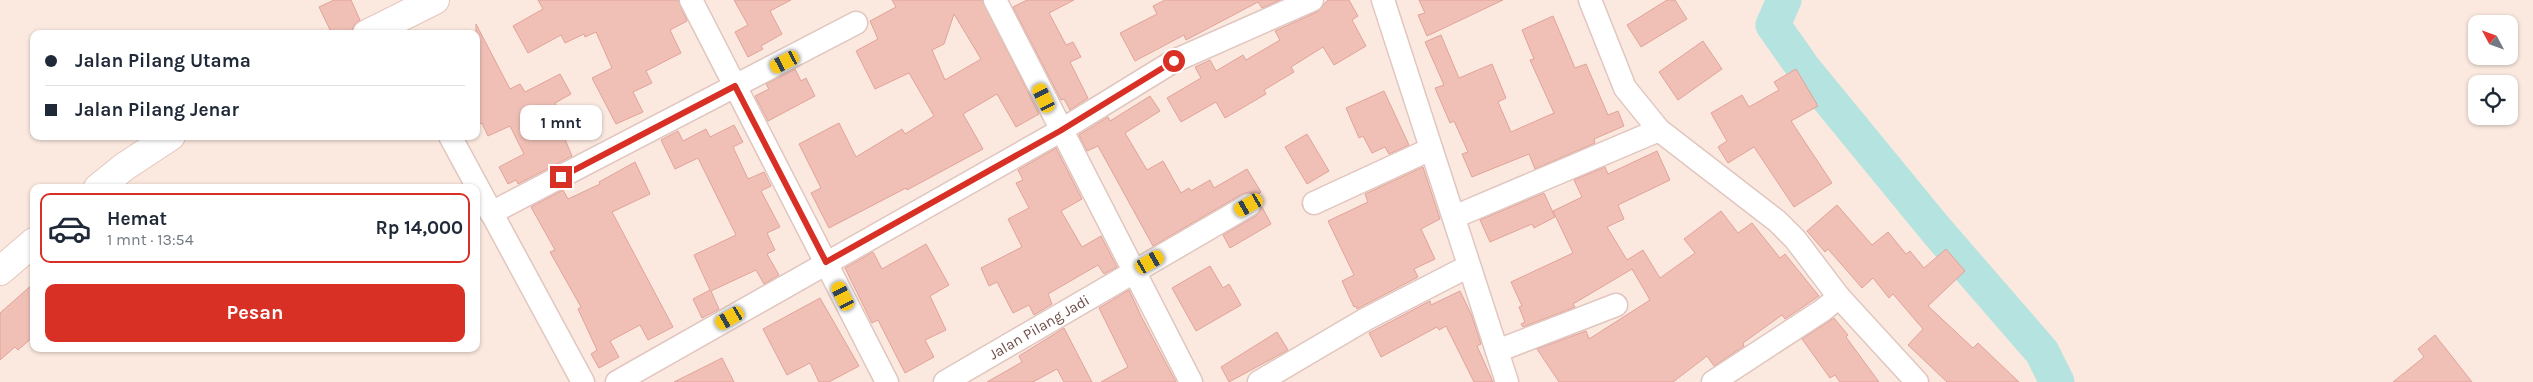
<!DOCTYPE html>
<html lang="id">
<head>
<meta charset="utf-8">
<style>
  :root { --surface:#fff; --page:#f2f2f3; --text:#1f2937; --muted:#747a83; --line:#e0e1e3; --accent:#d93025 }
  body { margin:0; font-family:Karla,sans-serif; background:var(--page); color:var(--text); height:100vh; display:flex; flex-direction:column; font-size:19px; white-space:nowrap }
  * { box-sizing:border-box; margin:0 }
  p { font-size:16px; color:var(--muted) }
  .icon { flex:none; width:28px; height:28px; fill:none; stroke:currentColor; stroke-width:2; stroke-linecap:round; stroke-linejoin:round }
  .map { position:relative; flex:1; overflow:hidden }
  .sheet { position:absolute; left:30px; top:184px; width:450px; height:168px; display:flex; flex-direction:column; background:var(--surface); border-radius:10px; box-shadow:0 1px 4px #0004 }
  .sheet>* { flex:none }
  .guide { position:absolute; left:30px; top:30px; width:450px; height:110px; border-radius:10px; box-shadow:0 1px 4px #0004; display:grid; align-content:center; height:110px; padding:0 15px; background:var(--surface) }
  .needle { width:32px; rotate:311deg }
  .buttons { position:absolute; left:2468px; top:15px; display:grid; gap:10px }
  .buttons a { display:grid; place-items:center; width:50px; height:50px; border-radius:10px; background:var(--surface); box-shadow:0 1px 4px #0004; font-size:25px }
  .end { position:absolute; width:22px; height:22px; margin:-11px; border:6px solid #d93025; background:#fff; box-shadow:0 0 0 2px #fff }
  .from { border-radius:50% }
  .bubble { position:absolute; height:35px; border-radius:10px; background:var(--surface); box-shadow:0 1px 4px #0004; font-size:16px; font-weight:700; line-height:35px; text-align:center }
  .car { position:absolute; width:15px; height:30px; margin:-15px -8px; border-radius:6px; box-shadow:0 0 4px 1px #0007; background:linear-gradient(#f5c518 24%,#345 0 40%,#f5c518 0 76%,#345 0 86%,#f5c518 0) }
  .guide b { display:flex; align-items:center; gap:18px; height:48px; font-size:19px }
  .guide b+b { border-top:1px solid var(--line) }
  .guide i { width:12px; height:12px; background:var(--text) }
  ul { padding:9px 0 0; list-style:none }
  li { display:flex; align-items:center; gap:15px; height:70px; margin:0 10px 8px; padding:0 5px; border:2px solid var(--line); border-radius:10px }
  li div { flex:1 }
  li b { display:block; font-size:19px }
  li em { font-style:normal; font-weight:700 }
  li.selected { border-color:var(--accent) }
  li>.icon { width:45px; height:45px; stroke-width:1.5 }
  .cta { display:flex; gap:10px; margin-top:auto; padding:10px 15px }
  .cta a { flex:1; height:58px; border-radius:10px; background:var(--accent); color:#fff; font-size:20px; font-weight:700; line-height:58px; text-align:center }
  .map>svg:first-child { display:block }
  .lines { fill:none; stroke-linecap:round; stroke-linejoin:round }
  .river { stroke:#b5e3df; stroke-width:35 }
  .building { fill:#f0c0b7; stroke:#e2a298; fill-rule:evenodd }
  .street-casing { stroke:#e1c6bf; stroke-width:25 }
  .secondary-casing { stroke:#e5c5bc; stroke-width:30 }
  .street { stroke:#fff; stroke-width:22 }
  .secondary { stroke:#fff; stroke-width:28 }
  .route { stroke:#d93025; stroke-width:6 }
  .labels { text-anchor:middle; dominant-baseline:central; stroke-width:4; stroke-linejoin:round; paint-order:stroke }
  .street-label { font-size:15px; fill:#704c48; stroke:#ffeee5 }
</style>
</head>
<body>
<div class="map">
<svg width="2533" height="382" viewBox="0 0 2533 382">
  <rect width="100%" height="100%" fill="#fbe9df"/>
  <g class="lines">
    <polyline class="river" points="1784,0 1773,25 1804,69 1937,231 2042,352 2057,382"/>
  </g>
  <g class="building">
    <polygon points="334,0 351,0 360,20 354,25 351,33 332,34 319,7"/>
    <polygon points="538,0 678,0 687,21 670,30 681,53 646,71 652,83 633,92 643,112 616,124 592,78 612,68 596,32 585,37 584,34 565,43 561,35 528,53 513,26 543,9"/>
    <polygon points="734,0 791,0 770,11 782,34 761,46 763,49 748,57 735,32 748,25"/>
    <path d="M892 0H982L1039 114 1016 127 997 94 963 114 983 149 907 190 906 188 829 228 811 193 821 188 799 144 839 123 856 157 902 129 905 134 934 116 909 73 875 89 856 51 878 39 870 21 896 7ZM954 14 981 59 945 80 932 50 944 44Z"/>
    <polygon points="1027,0 1074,0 1049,13 1066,45 1073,42 1081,57 1070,62 1088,98 1070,110 1064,99 1061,100 1013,7"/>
    <polygon points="1165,0 1280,0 1262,8 1258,2 1186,40 1184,35 1135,61 1120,33 1157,14 1153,6"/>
    <polygon points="1328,0 1349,0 1358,16 1352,20 1366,46 1334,65 1323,47 1291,67 1294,72 1264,90 1266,94 1225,118 1216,102 1181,122 1167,98 1201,78 1195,67 1210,60 1216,71 1243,55 1246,60 1280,40 1275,31 1317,12"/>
    <polygon points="1419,0 1503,0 1427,36 1418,15 1425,13"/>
    <polygon points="1667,0 1675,0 1687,19 1641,47 1627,25"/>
    <polygon points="1553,16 1575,68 1586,64 1608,115 1618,111 1624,126 1594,139 1595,143 1535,169 1529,154 1472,177 1462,154 1468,152 1454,121 1450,123 1435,88 1444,85 1425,42 1441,35 1459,78 1492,64 1506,98 1498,102 1511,132 1554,113 1530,60 1534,59 1522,30"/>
    <polygon points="476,24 510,89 520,84 525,92 560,74 571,94 555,103 562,115 556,118 572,156 518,184 516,180 508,184 499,167 524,154 510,126 488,136 482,123 476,126"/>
    <polygon points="1703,41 1722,69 1678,100 1659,72"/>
    <polygon points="795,69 801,81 806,78 815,96 768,121 755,96 769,89 766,84"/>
    <polygon points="1796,69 1818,106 1791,121 1832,183 1794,207 1754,147 1728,163 1718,147 1727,141 1711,113 1742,95 1749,107 1779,90 1774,82"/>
    <polygon points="1384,91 1409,145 1389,154 1385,147 1372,153 1363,136 1359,138 1346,108"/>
    <polygon points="1150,96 1160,111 1125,133 1147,170 1163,161 1181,193 1189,188 1191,191 1210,180 1214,188 1247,169 1261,192 1257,195 1249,192 1242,194 1153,246 1098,146 1087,151 1079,135 1108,117 1110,121"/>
    <polygon points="734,125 743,142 733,147 748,179 764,172 771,186 761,191 780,227 767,233 775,250 767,254 779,275 764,284 756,270 711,291 719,309 702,318 693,299 710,290 694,255 736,235 698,158 675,169 661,140 678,131 683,141 706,129 710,137"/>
    <polygon points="1307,134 1329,171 1307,184 1285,147"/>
    <polygon points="1056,148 1082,199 1061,211 1082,247 1101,236 1117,267 1104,274 1098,265 1048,294 1052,304 1034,315 1029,305 1013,313 997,282 989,286 981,268 1022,247 1008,219 1029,208 1016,183 1023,180 1018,170"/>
    <polygon points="1657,151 1670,180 1618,205 1624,219 1607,227 1627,260 1643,250 1660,278 1695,253 1684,239 1721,211 1738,233 1752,223 1780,258 1785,254 1819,296 1785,319 1782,315 1743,343 1744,346 1714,366 1707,356 1673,382 1559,382 1537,349 1586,331 1589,339 1650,300 1632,269 1573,304 1575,307 1523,327 1521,324 1525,322 1519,307 1522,306 1511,282 1573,253 1553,211 1582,197 1574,180 1605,167 1608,174"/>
    <polygon points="635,162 650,194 612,212 673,327 648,340 640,325 610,341 619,357 599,368 591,354 597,350 578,309 581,307 550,252 555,250 531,207 563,190 568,199 600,184 599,182"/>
    <polygon points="1423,167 1440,219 1421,229 1435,259 1414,269 1418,277 1357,309 1356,306 1354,307 1342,281 1354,275 1328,221 1368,202 1365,194"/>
    <polygon points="1544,193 1555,217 1534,228 1532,224 1490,242 1480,220"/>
    <polygon points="1837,205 1872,245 1888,232 1906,254 1910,251 1924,268 1946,249 1965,271 1928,306 1973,348 1978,343 2019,382 1947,382 1908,345 1923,329 1893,294 1889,298 1873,278 1862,288 1828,249 1825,252 1807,231"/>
    <polygon points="1262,207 1271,224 1230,248 1223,235 1256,216"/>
    <polygon points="926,244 949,285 930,296 946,330 925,340 934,357 905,373 878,320 872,323 845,268 873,252 882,269"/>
    <polygon points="1210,266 1223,288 1229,284 1241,305 1196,331 1172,288"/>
    <polygon points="34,283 34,336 18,350 15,347 0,360 0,313"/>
    <polygon points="1129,290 1141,316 1176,382 1101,382 1128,367 1099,308"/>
    <polygon points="1460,291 1472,316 1481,344 1477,346 1493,382 1474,382 1446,326 1439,330 1437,327 1381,357 1369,333 1430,301 1431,305"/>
    <polygon points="820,298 859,366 829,382 819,382 810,363 787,375 763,329"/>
    <polygon points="1834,318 1848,335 1846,337 1879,382 1840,382 1835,375 1830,378 1802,339"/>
    <polygon points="1064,328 1092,382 1064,382 1057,369 1033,382 987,382 1022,362 1019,356"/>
    <polygon points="1277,332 1288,350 1229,382 1221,367"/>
    <polygon points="2435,335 2472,382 2393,382 2424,357 2418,349"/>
    <polygon points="722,358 734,382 674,382"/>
  </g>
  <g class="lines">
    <g class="street-casing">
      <g id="street">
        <polyline points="691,0 887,382"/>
        <polyline points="995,0 1191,382"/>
        <polyline points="1383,0 1507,382"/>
        <polyline points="1590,0 1625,88 1659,130 1777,221 1795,239 1839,297 1917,382"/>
        <polyline points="450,136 583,382"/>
        <polyline points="1314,203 1431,149"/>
        <polyline points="491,213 856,23"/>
        <polyline points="1454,217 1659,130"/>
        <polyline points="1497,351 1616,305"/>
        <polyline points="617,382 1060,131 1174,61 1312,0"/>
        <path id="s1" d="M945 382 1249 205"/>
        <polyline points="1259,382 1366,319 1469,266"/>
        <polyline points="1713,382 1823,310 1839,297"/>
      </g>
    </g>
    <g class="secondary-casing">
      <g id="secondary">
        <polyline points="367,34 435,0"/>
        <polyline points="98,188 124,167 171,136"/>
        <polyline points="0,271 34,242"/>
      </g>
    </g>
    <use href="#street" class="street"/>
    <use href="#secondary" class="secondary"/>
  </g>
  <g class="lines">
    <polyline class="route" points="561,177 735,86 826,262 1060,131 1174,61"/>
  </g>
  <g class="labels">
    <g class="street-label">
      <text stroke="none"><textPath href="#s1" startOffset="109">Jalan Pilang Jadi</textPath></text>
    </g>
  </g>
</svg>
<div class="buttons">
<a><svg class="needle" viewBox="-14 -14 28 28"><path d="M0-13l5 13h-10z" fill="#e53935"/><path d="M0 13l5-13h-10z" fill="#747a83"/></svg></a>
<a><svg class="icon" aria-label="locate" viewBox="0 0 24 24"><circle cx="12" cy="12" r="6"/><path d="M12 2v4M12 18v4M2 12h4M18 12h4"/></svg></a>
</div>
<i class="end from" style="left:1174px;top:61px"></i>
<i class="end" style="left:561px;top:177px"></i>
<div class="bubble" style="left:520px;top:105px;width:82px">1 mnt</div>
<i class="car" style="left:785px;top:62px;rotate:243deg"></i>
<i class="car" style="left:1044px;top:98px;rotate:334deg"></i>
<i class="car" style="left:1249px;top:205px;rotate:240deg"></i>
<i class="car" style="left:1150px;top:262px;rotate:60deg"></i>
<i class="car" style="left:843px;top:296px;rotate:333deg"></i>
<i class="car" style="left:730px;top:318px;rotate:240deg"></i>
<div class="guide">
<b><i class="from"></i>Jalan Pilang Utama</b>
<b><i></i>Jalan Pilang Jenar</b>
</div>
<section class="sheet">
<ul>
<li class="selected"><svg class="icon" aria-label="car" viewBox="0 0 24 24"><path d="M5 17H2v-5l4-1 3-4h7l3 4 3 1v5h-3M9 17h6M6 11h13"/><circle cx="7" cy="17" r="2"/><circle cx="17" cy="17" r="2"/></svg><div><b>Hemat</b><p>1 mnt · 13:54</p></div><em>Rp 14,000</em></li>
</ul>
<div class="cta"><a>Pesan</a></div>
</section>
</div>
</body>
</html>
